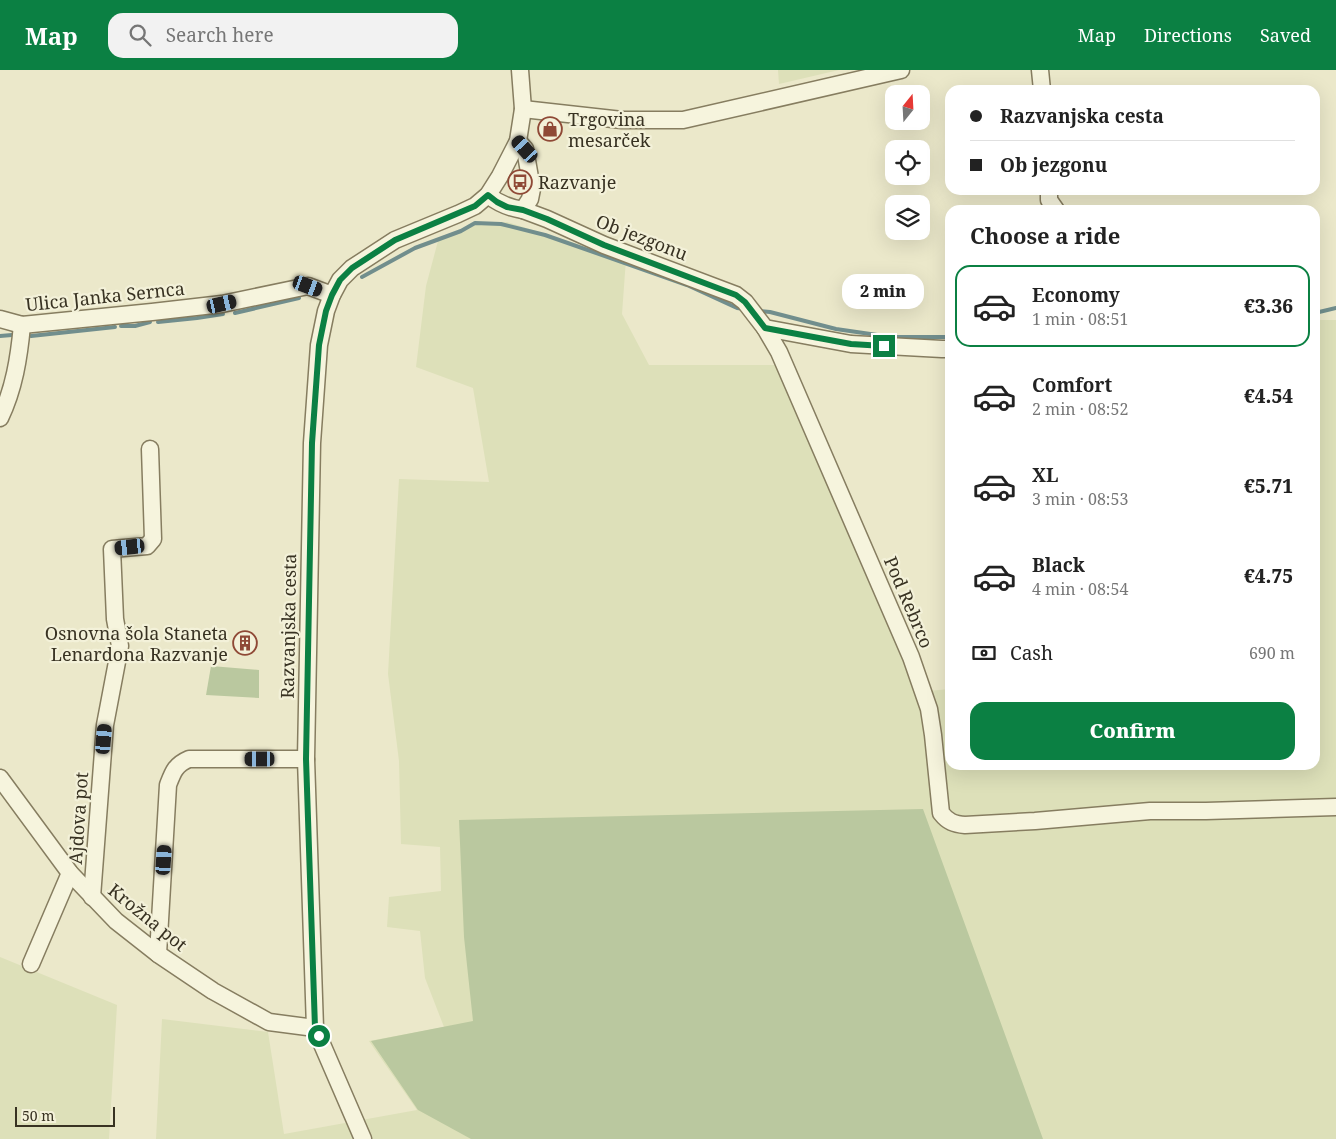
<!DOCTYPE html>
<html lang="en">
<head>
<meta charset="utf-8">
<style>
  :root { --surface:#fff; --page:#f2f2f2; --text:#222; --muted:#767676; --line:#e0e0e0; --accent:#0b8043 }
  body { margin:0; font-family:"Noto Serif",serif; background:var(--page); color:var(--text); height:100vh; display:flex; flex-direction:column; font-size:19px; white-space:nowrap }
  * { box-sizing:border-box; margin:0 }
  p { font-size:16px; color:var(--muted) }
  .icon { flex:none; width:28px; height:28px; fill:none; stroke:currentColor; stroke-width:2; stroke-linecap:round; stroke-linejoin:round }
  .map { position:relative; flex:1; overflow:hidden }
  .drawer { position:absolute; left:945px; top:135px; width:375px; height:565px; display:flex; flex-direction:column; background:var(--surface); border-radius:15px; box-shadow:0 5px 20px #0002 }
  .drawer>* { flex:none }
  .guide { position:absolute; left:945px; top:15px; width:375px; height:110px; border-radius:15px; box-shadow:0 5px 20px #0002; display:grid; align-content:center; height:110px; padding:0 25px; background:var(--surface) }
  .needle { width:32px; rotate:18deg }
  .tools { position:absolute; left:885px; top:15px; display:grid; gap:10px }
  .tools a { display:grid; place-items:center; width:45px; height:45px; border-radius:10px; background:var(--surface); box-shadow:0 5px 20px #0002; font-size:25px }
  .scale { position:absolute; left:15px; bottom:12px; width:100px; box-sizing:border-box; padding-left:5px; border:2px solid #383222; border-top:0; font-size:14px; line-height:18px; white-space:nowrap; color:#383222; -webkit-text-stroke:4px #f3f1d9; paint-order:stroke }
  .end { position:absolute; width:22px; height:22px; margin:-11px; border:6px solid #0b8043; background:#fff; box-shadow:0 0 0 2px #fff }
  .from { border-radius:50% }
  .bubble { position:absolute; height:35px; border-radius:15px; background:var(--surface); box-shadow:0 5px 20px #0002; font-size:16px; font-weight:800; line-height:35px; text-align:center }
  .car { position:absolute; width:15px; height:30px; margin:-15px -8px; border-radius:6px; box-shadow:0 0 4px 1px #0007; background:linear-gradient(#222 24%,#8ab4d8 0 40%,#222 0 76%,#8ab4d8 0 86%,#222 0) }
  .guide b { display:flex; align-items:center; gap:18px; height:48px; font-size:19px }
  .guide b+b { border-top:1px solid var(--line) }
  .guide i { width:12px; height:12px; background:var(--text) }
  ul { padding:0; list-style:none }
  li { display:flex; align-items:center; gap:15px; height:82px; margin:0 10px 8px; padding:0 15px; border:2px solid transparent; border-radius:15px }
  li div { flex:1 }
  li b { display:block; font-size:19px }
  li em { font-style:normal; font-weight:800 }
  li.current { border-color:var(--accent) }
  li>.icon { width:45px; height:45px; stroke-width:1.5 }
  h2 { padding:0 25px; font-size:22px; line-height:60px }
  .pay { display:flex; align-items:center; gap:12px; height:55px; padding:0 25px; font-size:19px }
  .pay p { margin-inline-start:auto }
  .primary-button { display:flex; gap:10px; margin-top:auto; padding:10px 25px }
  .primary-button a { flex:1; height:58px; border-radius:15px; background:var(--accent); color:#fff; font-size:20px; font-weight:800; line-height:58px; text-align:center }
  header { display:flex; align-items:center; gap:30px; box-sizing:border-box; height:70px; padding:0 25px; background:var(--accent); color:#fff }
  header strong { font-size:24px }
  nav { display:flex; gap:28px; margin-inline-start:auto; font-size:18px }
  .search { width:350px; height:45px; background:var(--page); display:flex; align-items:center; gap:12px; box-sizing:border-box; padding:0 18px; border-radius:15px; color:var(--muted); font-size:19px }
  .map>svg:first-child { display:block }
  .farmland { fill:#dde0b9 }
  .green { fill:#bac89f }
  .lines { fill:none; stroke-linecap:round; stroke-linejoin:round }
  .stream { stroke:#718e8d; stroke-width:4 }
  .minor-casing { stroke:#867d60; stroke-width:19 }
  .minor { stroke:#f6f4dd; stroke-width:16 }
  .route { stroke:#0b8043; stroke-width:6 }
  .labels { text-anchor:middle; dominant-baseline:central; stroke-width:4.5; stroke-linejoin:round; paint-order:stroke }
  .poi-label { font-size:18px; fill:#383222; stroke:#f3f1d9; text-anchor:start }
  .street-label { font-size:18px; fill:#383222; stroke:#f3f1d9 }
</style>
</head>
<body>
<header>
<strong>Map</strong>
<div class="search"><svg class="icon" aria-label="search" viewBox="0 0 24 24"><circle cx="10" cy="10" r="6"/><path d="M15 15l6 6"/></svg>Search here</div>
<nav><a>Map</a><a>Directions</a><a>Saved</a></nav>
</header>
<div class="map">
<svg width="1336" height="1069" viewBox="0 0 1336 1069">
  <rect width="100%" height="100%" fill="#ebe8ca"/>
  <g class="farmland">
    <polygon points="778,0 839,0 779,14"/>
    <polygon points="507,152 626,189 622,244 649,295 781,295 928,621 950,619 950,695 1315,695 1315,250 1336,250 1336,1069 156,1069 162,949 268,962 284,1064 417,1040 369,971 444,957 425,908 420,861 387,857 389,827 441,821 440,777 401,774 399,691 388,604 399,409 489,412 473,318 416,297 426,216 438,171 472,155"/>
    <polygon points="0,887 117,935 109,1069 0,1069"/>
  </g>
  <g class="green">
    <polygon points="211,596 259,600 259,628 206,625"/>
    <polygon points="923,739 1043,1069 471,1069 418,1040 371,971 473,951 464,867 459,750"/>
  </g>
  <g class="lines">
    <g class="stream">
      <polyline points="362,207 415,178 461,161 475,153 501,154 545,165 687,215 737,238 745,239"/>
      <polyline points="759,241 770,242 836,259 891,267 950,267"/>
      <polyline points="235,243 299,228"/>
      <polyline points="1315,243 1336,238"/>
      <polyline points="158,252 197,248 223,244"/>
      <polyline points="121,256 135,256 150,252"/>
      <polyline points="0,266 12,265"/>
      <polyline points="31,266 115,257"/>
    </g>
    <g class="minor-casing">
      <g id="minor">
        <polyline points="1040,0 1042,20"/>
        <polyline points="523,39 622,50 683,50 901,0"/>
        <polyline points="1049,120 1049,130 1056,140"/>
        <path d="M488 125C499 134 509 138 523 140L530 129 532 119 525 79 518 71"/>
        <polyline points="523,140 547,149 604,175 736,225 745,232 765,258 851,274 942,279 950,279"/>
        <polyline points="0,249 22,255 152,242 222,234 308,216 332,225"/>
        <path d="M765 258 779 282 911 587 929 639 933 665 941 743C948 752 954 754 965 755L1035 751 1150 741H1206L1336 737"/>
        <path d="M0 348C14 319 19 288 22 255"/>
        <polyline points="0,708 70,803 116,851 158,884 213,921 269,952 315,958"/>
        <polyline points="92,827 105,655 120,576 115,549 112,479 147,476 153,469 150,379"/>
        <path d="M158 884 168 715C173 702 175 695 189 689H306"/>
        <polyline points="31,894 70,803"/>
        <polyline points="363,1069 315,958 306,689 312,373 319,275 326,241 332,225 340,210 352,198 395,170 458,144 475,136 488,125 500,106 518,71 523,39 520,0"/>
      </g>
    </g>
    <use href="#minor" class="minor"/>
  </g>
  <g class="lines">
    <polyline class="route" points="319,966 315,958 306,689 312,373 319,275 326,241 332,225 340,210 352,198 395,170 475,136 488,125 497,132 507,137 523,140 547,149 604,175 736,225 745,232 765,258 851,274 884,276"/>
  </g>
  <defs>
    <g id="shop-ring" transform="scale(1.25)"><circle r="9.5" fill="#f3f1d9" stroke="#8f4936" stroke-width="1.5"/><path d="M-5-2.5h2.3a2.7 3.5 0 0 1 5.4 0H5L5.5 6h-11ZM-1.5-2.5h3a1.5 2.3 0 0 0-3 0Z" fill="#8f4936"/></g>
    <g id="bus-ring" transform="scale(1.25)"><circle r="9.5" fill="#f3f1d9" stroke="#8f4936" stroke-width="1.5"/><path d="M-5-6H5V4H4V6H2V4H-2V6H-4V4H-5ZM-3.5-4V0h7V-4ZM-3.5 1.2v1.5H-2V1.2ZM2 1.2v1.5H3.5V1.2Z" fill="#8f4936"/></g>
    <g id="building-ring" transform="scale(1.25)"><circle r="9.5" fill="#f3f1d9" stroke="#8f4936" stroke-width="1.5"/><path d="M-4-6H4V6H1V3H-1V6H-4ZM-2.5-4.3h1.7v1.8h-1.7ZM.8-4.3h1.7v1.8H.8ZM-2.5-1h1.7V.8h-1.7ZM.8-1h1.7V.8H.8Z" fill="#8f4936"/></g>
  </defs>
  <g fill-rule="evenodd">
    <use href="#shop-ring" x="550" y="59"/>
    <use href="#bus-ring" x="520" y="112"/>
    <use href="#building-ring" x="245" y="573"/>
  </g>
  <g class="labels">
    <g class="poi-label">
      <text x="568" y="49">Trgovina<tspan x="568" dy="21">mesarček</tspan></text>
      <text x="538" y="112">Razvanje</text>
      <text x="228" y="563" text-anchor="end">Osnovna šola Staneta<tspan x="228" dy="21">Lenardona Razvanje</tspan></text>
    </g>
    <g class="street-label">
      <text transform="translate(642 167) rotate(21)">Ob jezgonu</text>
      <text transform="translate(105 226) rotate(-6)">Ulica Janka Sernca</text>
      <text transform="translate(909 532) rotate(67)">Pod Rebrco</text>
      <text transform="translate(288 556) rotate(-89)">Razvanjska cesta</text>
      <text transform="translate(78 748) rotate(-86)">Ajdova pot</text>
      <text transform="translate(148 847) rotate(39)">Krožna pot</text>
    </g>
  </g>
</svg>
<div class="tools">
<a><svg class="needle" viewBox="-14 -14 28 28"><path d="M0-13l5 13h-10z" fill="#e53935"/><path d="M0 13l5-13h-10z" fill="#767676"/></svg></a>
<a><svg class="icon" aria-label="locate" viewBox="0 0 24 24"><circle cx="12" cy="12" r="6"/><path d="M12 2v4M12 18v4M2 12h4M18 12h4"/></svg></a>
<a><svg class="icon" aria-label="layers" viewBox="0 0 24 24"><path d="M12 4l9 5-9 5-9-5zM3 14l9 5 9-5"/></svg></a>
</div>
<div class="scale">50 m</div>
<i class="end from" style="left:319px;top:966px"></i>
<i class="end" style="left:884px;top:276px"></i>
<div class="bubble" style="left:842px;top:204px;width:82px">2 min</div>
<i class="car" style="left:525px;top:79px;rotate:318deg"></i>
<i class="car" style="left:308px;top:216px;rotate:110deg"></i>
<i class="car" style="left:222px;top:234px;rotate:77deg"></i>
<i class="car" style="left:130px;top:477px;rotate:264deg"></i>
<i class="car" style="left:104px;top:669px;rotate:5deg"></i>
<i class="car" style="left:260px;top:689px;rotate:270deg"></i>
<i class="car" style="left:164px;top:790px;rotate:4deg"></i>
<div class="guide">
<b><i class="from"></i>Razvanjska cesta</b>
<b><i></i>Ob jezgonu</b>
</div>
<section class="drawer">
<h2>Choose a ride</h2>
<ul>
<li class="current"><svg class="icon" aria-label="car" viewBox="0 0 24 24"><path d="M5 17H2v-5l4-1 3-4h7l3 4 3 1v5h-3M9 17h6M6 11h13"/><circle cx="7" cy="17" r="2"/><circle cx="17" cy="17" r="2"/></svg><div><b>Economy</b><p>1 min · 08:51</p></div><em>€3.36</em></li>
<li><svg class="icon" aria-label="car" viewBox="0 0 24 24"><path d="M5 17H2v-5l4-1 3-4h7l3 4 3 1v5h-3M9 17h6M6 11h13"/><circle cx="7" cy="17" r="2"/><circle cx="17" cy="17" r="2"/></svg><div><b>Comfort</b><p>2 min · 08:52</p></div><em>€4.54</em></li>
<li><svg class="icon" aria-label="car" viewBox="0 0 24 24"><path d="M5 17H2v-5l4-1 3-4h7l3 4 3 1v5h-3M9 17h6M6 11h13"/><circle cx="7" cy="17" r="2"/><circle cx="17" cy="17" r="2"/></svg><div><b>XL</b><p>3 min · 08:53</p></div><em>€5.71</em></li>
<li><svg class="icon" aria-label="car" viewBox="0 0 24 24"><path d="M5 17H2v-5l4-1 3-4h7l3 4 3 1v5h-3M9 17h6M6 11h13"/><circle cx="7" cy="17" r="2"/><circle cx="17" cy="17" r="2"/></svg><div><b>Black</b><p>4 min · 08:54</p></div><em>€4.75</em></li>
</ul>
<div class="pay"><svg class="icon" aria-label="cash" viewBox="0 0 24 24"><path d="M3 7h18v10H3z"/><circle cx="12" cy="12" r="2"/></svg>Cash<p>690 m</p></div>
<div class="primary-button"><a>Confirm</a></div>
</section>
</div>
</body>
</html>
